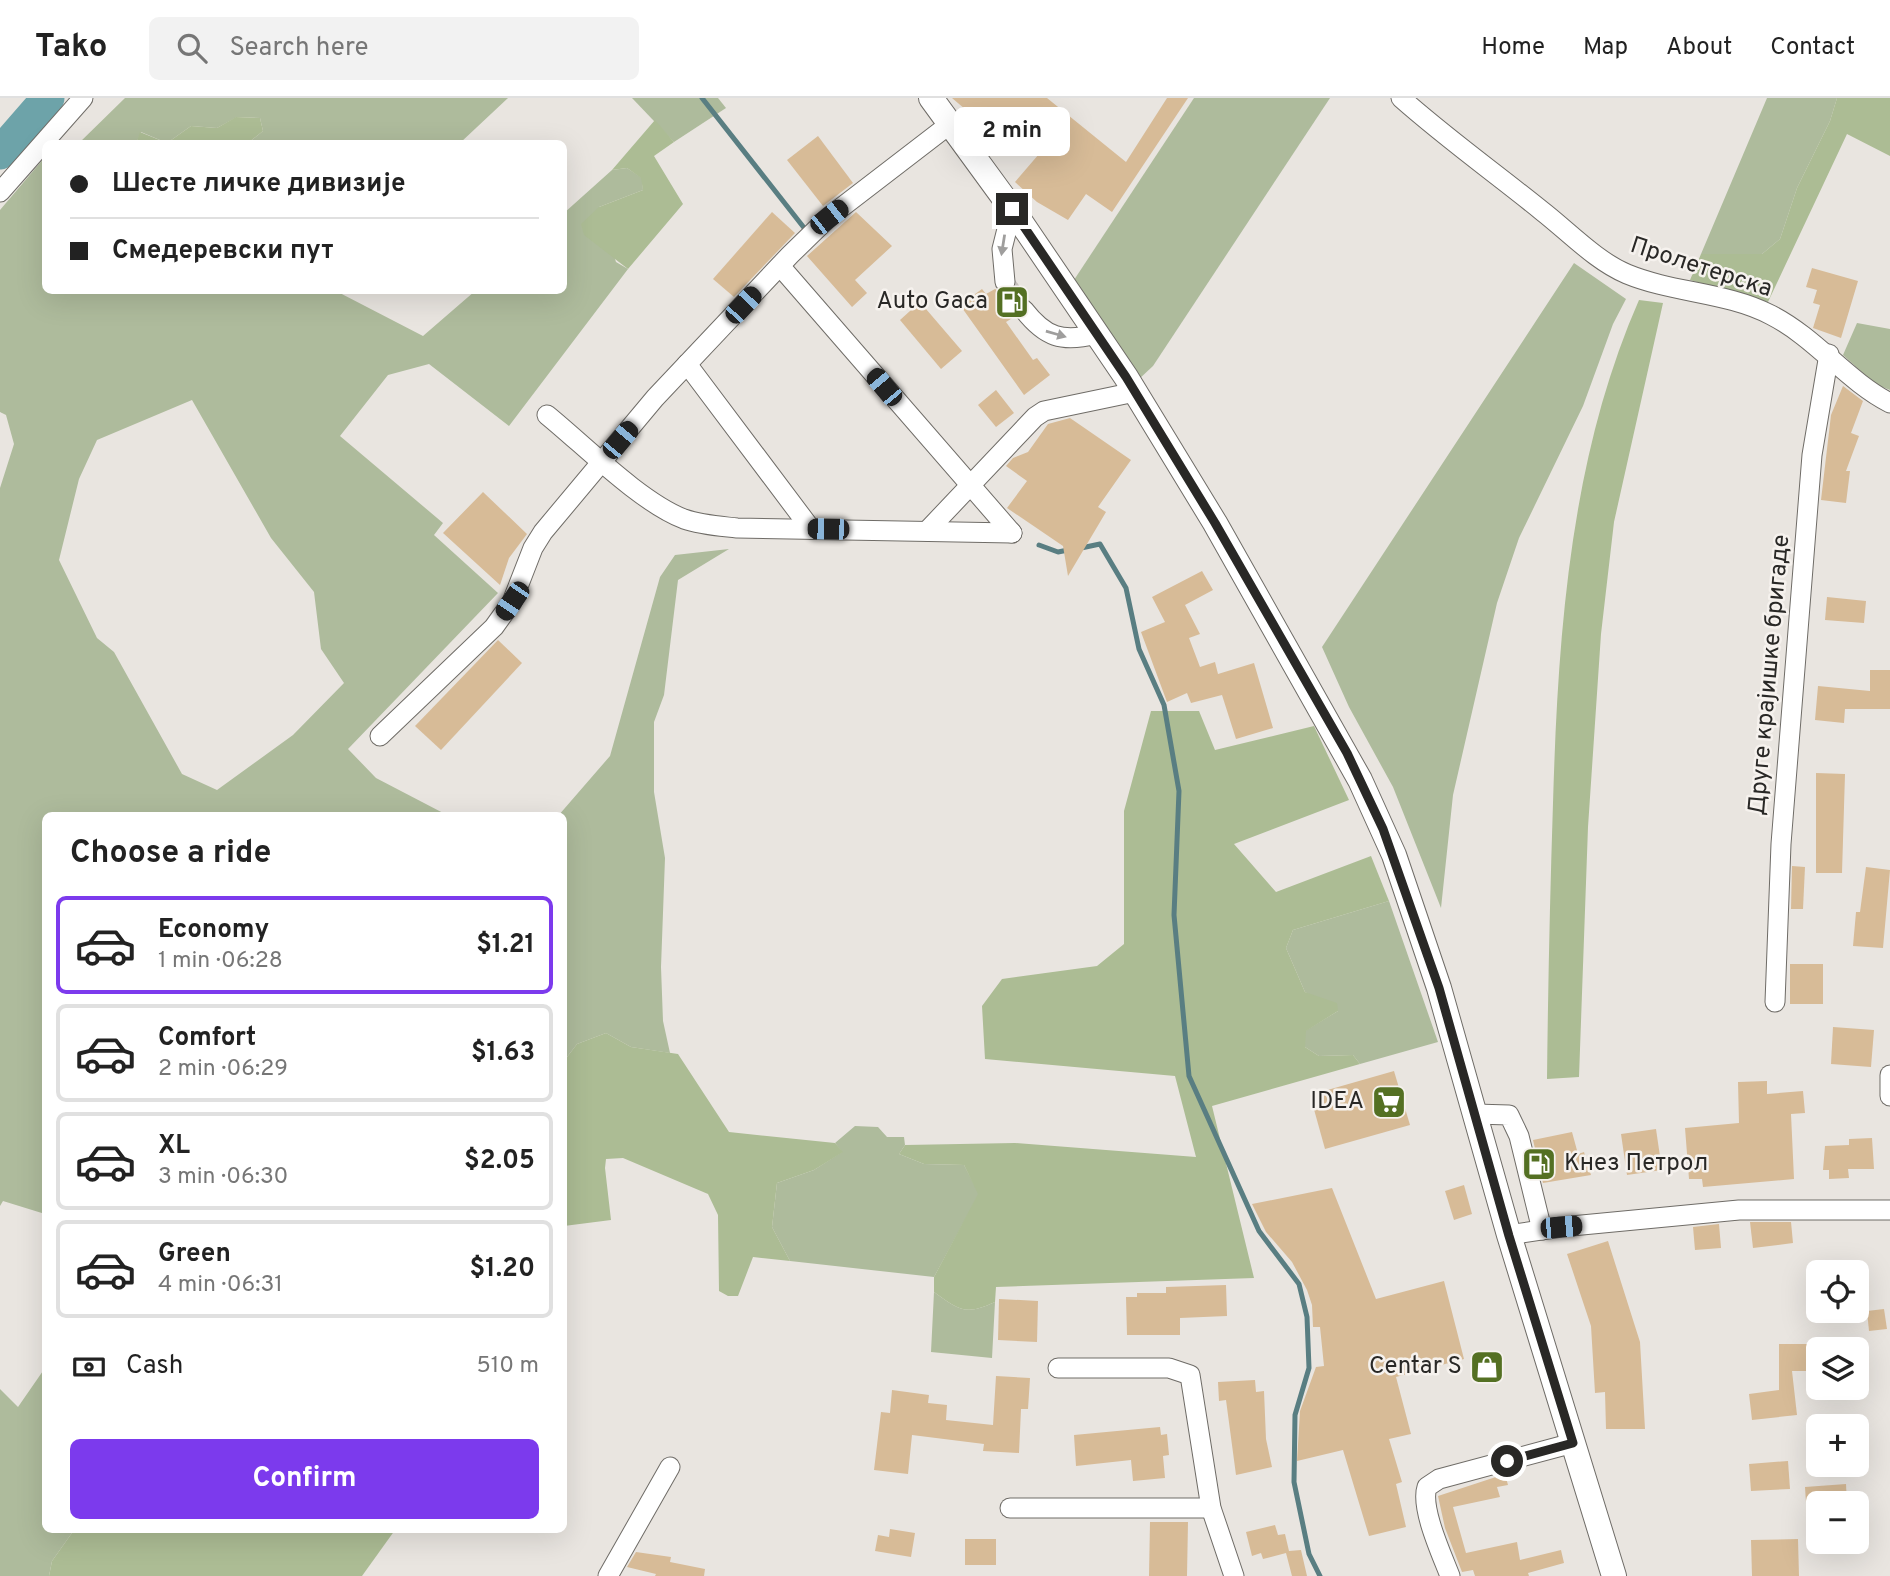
<!DOCTYPE html>
<html lang="en">
<head>
<meta charset="utf-8">
<style>
  :root { --surface:#fff; --page:#f2f2f2; --text:#222; --muted:#767676; --line:#e0e0e0; --accent:#7c3aed }
  body { margin:0; font-family:Overpass,sans-serif; background:var(--page); color:var(--text); height:100vh; display:flex; flex-direction:column; font-size:26px; white-space:nowrap }
  * { box-sizing:border-box; margin:0 }
  p { font-size:23px; color:var(--muted) }
  .icon { flex:none; width:38px; height:38px; fill:none; stroke:currentColor; stroke-width:2; stroke-linecap:round; stroke-linejoin:round }
  .map { position:relative; flex:1; overflow:hidden }
  .side { position:absolute; left:42px; top:714px; width:525px; height:721px; display:flex; flex-direction:column; background:var(--surface); border-radius:10px; box-shadow:0 7px 28px #0002 }
  .side>* { flex:none }
  .banner { position:absolute; left:42px; top:42px; width:525px; height:154px; border-radius:10px; box-shadow:0 7px 28px #0002; display:grid; align-content:center; height:154px; padding:0 28px; background:var(--surface) }
  .fabs { position:absolute; left:1806px; top:1162px; display:grid; gap:14px }
  .fabs a { display:grid; place-items:center; width:63px; height:63px; border-radius:10px; background:var(--surface); box-shadow:0 7px 28px #0002; font-size:35px }
  .end { position:absolute; width:32px; height:32px; margin:-16px; border:9px solid #292826; background:#fff; box-shadow:0 0 0 4px #fff }
  .from { border-radius:50% }
  .bubble { position:absolute; height:49px; border-radius:10px; background:var(--surface); box-shadow:0 7px 28px #0002; font-size:23px; font-weight:700; line-height:49px; text-align:center }
  .car { position:absolute; width:21px; height:42px; margin:-21px -10px; border-radius:9px; box-shadow:0 0 5px 2px #0007; background:linear-gradient(#222 24%,#8ab4d8 0 40%,#222 0 76%,#8ab4d8 0 86%,#222 0) }
  .banner b { display:flex; align-items:center; gap:24px; height:66px; font-size:26px }
  .banner b+b { border-top:2px solid var(--line) }
  .banner i { width:18px; height:18px; background:var(--text) }
  ul { padding:0; list-style:none }
  li { display:flex; align-items:center; gap:21px; height:98px; margin:0 14px 10px; padding:0 14px; border:4px solid var(--line); border-radius:10px }
  li div { flex:1 }
  li b { display:block; font-size:26px }
  li em { font-style:normal; font-weight:700 }
  li.current { border-color:var(--accent) }
  li>.icon { width:63px; height:63px; stroke-width:1.5 }
  h2 { padding:0 28px; font-size:32px; line-height:84px }
  .pay { display:flex; align-items:center; gap:18px; height:77px; padding:0 28px; font-size:26px }
  .pay p { margin-inline-start:auto }
  .action { display:flex; gap:14px; margin-top:auto; padding:14px 28px }
  .action a { flex:1; height:80px; border-radius:10px; background:var(--accent); color:#fff; font-size:28px; font-weight:700; line-height:80px; text-align:center }
  header { display:flex; align-items:center; gap:42px; box-sizing:border-box; height:98px; padding:0 35px; background:var(--surface); border-bottom:2px solid var(--line) }
  header strong { font-size:33px }
  nav { display:flex; gap:38px; margin-inline-start:auto; font-size:24px }
  .search { width:490px; height:63px; background:var(--page); display:flex; align-items:center; gap:18px; box-sizing:border-box; padding:0 24px; border-radius:10px; color:var(--muted); font-size:26px }
  .map>svg:first-child { display:block }
  .green { fill:#aebb9c; fill-rule:evenodd }
  .forest { fill:#acbc94 }
  .lines { fill:none; stroke-linecap:round; stroke-linejoin:round }
  .stream { stroke:#597e82; stroke-width:5 }
  .river { stroke:#6da3a9; stroke-width:33 }
  .building { fill:#d7bb97 }
  .minor-tunnel { stroke:#c3bfbb; stroke-width:19; stroke-dasharray:19 10; stroke-linecap:butt }
  .minor-casing { stroke:#6f6c67; stroke-width:21 }
  .major-casing { stroke:#6f6c67; stroke-width:26 }
  .minor { stroke:#fff; stroke-width:19 }
  .major { stroke:#fff; stroke-width:24 }
  .oneway { fill:#9f9e9d }
  .route { stroke:#292826; stroke-width:9 }
  .labels { text-anchor:middle; dominant-baseline:central; stroke-width:5; stroke-linejoin:round; paint-order:stroke }
  .street-label { font-size:24px; fill:#292826; stroke:#f6f2ee }
  .poi-label { font-size:24px; fill:#292826; stroke:#f6f2ee; text-anchor:end }
</style>
</head>
<body>
<header>
<strong>Tako</strong>
<div class="search"><svg class="icon" aria-label="search" viewBox="0 0 24 24"><circle cx="10" cy="10" r="6"/><path d="M15 15l6 6"/></svg>Search here</div>
<nav><a>Home</a><a>Map</a><a>About</a><a>Contact</a></nav>
</header>
<div class="map">
<svg width="1890" height="1478" viewBox="0 0 1890 1478">
  <rect width="100%" height="100%" fill="#e9e5e0"/>
  <g class="green">
    <polygon points="125,0 508,0 460,45 248,45 263,33 260,20 237,19 217,30 191,28 167,45 141,34 136,45 78,46"/>
    <polygon points="632,0 718,0 726,10 674,44"/>
    <polygon points="1194,0 1330,0 1153,268 1138,282 1072,185"/>
    <polygon points="1767,0 1837,0 1830,23 1797,90 1780,141 1762,156 1701,156"/>
    <path d="M45 59 46 192 336 193 423 238 475 193 564 192V115L612 72 627 70 642 80 643 92 599 109 616 164 628 171 509 328 429 266 388 277 340 338 443 425 434 437 498 495 348 651 376 680 447 717 46 718 45 1116 3 1103 0 1108V390L14 346 6 317 0 314V112ZM192 302 271 440 314 494 321 551 344 585 293 637 217 692 182 676 114 554 97 540 59 462 79 381 97 342Z"/>
    <polygon points="1574,165 1626,201 1613,226 1583,308 1519,440 1497,505 1453,697 1441,810 1393,689 1349,609 1322,549"/>
    <polygon points="1857,225 1890,231 1890,292 1875,286 1843,257"/>
    <polygon points="729,451 678,482 664,597 654,624 654,694 665,760 661,869 663,923 670,955 631,949 606,935 577,946 564,963 564,718 558,718 610,658 660,479 675,457"/>
    <polygon points="1389,803 1438,944 1360,966 1353,957 1319,958 1305,949 1305,933 1338,913 1305,894 1286,850 1293,832"/>
    <polygon points="855,1028 878,1029 887,1039 904,1039 905,1047 899,1056 924,1066 964,1067 979,1096 934,1179 790,1163 772,1129 777,1085 814,1072 842,1054 835,1045"/>
    <path d="M934 1194C959 1212 965 1218 995 1204L992 1260 931 1254Z"/>
    <polygon points="45,1270 46,1432 74,1432 52,1463 49,1478 0,1478 0,1291 18,1309"/>
  </g>
  <g class="forest">
    <polygon points="1837,0 1890,0 1890,58 1847,36 1768,204 1690,182 1701,156 1762,156 1780,141 1797,90 1830,23"/>
    <polygon points="236,19 260,20 263,33 248,45 136,45 140,34 167,45 191,28 217,30"/>
    <polygon points="655,22 674,44 654,58 683,106 628,171 584,137 581,126 599,109 643,92 641,80 627,70 612,72"/>
    <path d="M1639 202 1663 205 1614 424 1601 536 1588 729 1579 979 1547 981C1548 889 1550 797 1553 705 1558 536 1570 359 1639 202Z"/>
    <path d="M1151 613H1199L1215 652 1314 628 1349 702 1234 746 1276 794 1371 758 1389 803 1293 832 1286 850 1305 894 1337 905 1338 913 1306 933 1305 949 1319 958 1353 957 1360 966 1212 1008 1254 1180 996 1189 995 1204C965 1218 959 1212 934 1194V1179L978 1096 964 1067 924 1066 899 1056 905 1047 1015 1045 1196 1059 1175 978 985 961 982 908 1002 881 1097 868 1124 846V713Z"/>
    <polygon points="606,935 631,949 678,956 729,1034 835,1045 843,1054 814,1072 777,1085 772,1129 790,1163 753,1159 738,1198 728,1198 719,1193 718,1117 708,1096 623,1060 606,1061 605,1070 611,1122 564,1128 564,963 577,946"/>
    <polygon points="74,1432 395,1432 362,1478 49,1478 52,1463"/>
  </g>
  <g class="lines">
    <g class="stream">
      <polyline points="702,0 805,131"/>
      <polyline points="1039,447 1058,454 1068,452"/>
      <polyline points="1081,450 1100,446 1126,490 1139,551 1164,607 1179,693 1174,817 1189,978 1259,1133 1299,1186 1307,1219 1309,1270 1295,1317 1294,1384 1309,1456 1320,1478"/>
    </g>
    <polyline class="river" points="0,55 48,0"/>
  </g>
  <g class="building">
    <polygon points="952,0 1047,0 1126,64 1167,0 1188,0 1112,114 1086,96 1068,122 1037,104 1015,84 1039,56 1001,23 992,34"/>
    <polygon points="818,38 853,85 823,108 787,62"/>
    <polygon points="772,114 795,135 734,199 713,181"/>
    <polygon points="856,114 892,148 855,182 867,195 852,209 807,158"/>
    <polygon points="1812,170 1858,183 1841,240 1813,230 1820,207 1813,205 1817,192 1806,189"/>
    <polygon points="1017,185 1028,200 1016,203 1012,209 1014,219 1006,224 1033,262 1037,260 1050,277 1024,297 960,207 982,191 986,196 995,191 1007,196 1013,194"/>
    <polygon points="920,204 962,253 941,271 900,222"/>
    <polygon points="1843,288 1863,303 1851,335 1859,338 1846,373 1850,373 1846,405 1821,402 1831,317"/>
    <polygon points="996,292 1014,315 996,329 978,307"/>
    <polygon points="1070,320 1131,362 1098,409 1106,414 1068,478 1063,448 1007,410 1027,383 1006,368 1013,360 1028,354 1048,326"/>
    <polygon points="483,394 527,436 509,460 500,487 443,435"/>
    <polygon points="1202,473 1213,492 1185,507 1200,536 1189,540 1200,569 1215,564 1218,576 1254,565 1273,630 1236,641 1222,597 1191,605 1187,595 1167,604 1141,534 1165,524 1152,499"/>
    <polygon points="1827,499 1866,503 1864,525 1825,522"/>
    <polygon points="498,542 522,565 441,652 415,628"/>
    <polygon points="1870,572 1890,572 1890,611 1845,611 1844,625 1815,622 1818,588 1870,593"/>
    <polygon points="1816,675 1845,676 1842,775 1816,775"/>
    <polygon points="1792,768 1805,769 1803,811 1791,811"/>
    <polygon points="1866,769 1890,772 1883,850 1853,848 1856,814 1860,814"/>
    <rect x="1790" y="866" width="33" height="40"/>
    <polygon points="1833,929 1874,932 1871,969 1831,966"/>
    <polygon points="1394,973 1410,1027 1325,1051 1310,997"/>
    <polygon points="1767,983 1767,996 1803,993 1805,1015 1791,1016 1794,1081 1703,1089 1702,1081 1689,1081 1685,1030 1739,1025 1738,984"/>
    <polygon points="1656,1031 1662,1072 1627,1077 1621,1036"/>
    <polygon points="1572,1034 1578,1056 1584,1054 1591,1077 1543,1085 1533,1042"/>
    <polygon points="1872,1040 1874,1071 1848,1071 1849,1080 1829,1081 1829,1072 1823,1072 1825,1048 1849,1047 1849,1041"/>
    <polygon points="1464,1087 1472,1116 1454,1122 1445,1093"/>
    <polygon points="1332,1090 1376,1201 1444,1183 1464,1261 1396,1279 1411,1336 1389,1341 1402,1384 1396,1386 1406,1429 1369,1438 1343,1352 1297,1363 1300,1313 1316,1269 1324,1268 1320,1229 1313,1229 1312,1207 1307,1192 1292,1164 1266,1134 1252,1106"/>
    <polygon points="1750,1124 1791,1124 1793,1145 1753,1150"/>
    <polygon points="1719,1126 1721,1150 1695,1152 1693,1129"/>
    <polygon points="1608,1143 1640,1244 1645,1331 1606,1331 1605,1294 1595,1295 1591,1228 1567,1156"/>
    <polygon points="1226,1187 1227,1218 1180,1220 1180,1237 1127,1237 1126,1199 1137,1199 1137,1195 1166,1195 1166,1189"/>
    <polygon points="999,1201 1038,1203 1037,1244 998,1242"/>
    <polygon points="1884,1211 1887,1231 1869,1233 1867,1213"/>
    <polygon points="1779,1246 1812,1246 1812,1273 1792,1273 1797,1317 1752,1322 1749,1296 1779,1292"/>
    <polygon points="996,1278 1030,1280 1028,1311 1021,1311 1019,1355 983,1353 984,1346 912,1337 908,1376 874,1372 881,1314 890,1315 892,1292 929,1297 928,1305 947,1307 946,1322 993,1327"/>
    <polygon points="1255,1282 1256,1294 1264,1293 1266,1341 1272,1369 1236,1377 1226,1302 1219,1303 1218,1284"/>
    <polygon points="1160,1329 1161,1337 1167,1336 1169,1357 1163,1358 1165,1380 1133,1383 1131,1362 1076,1368 1074,1337"/>
    <polygon points="1788,1363 1790,1391 1751,1393 1749,1366"/>
    <polygon points="1505,1376 1508,1387 1497,1389 1500,1399 1453,1409 1466,1455 1517,1444 1520,1462 1561,1452 1564,1465 1528,1475 1529,1478 1475,1478 1473,1472 1462,1474 1445,1430 1438,1398"/>
    <polygon points="1846,1386 1847,1405 1806,1405 1805,1389"/>
    <polygon points="1150,1424 1188,1424 1187,1478 1149,1478"/>
    <polygon points="1275,1427 1278,1437 1285,1436 1289,1453 1301,1452 1307,1478 1292,1478 1286,1455 1263,1461 1261,1455 1252,1458 1246,1434"/>
    <polygon points="890,1431 915,1435 911,1459 875,1453 878,1437 889,1439"/>
    <rect x="965" y="1441" width="31" height="26"/>
    <polygon points="1798,1441 1799,1478 1752,1478 1751,1442"/>
    <polygon points="636,1454 671,1459 670,1464 705,1471 704,1478 655,1478 656,1476 627,1469"/>
  </g>
  <g class="lines">
    <polyline class="minor-tunnel" points="1005,184 1024,212"/>
    <g class="minor-casing">
      <g id="minor">
        <path d="M1401 0C1446 40 1495 75 1542 113 1569 134 1596 163 1627 176 1673 195 1727 194 1771 217 1816 240 1847 283 1890 305"/>
        <polyline points="0,94 83,0"/>
        <polyline points="780,168 1012,435"/>
        <polyline points="1005,184 1002,151 1012,111"/>
        <path d="M1024 212C1045 239 1062 245 1096 236"/>
        <polyline points="687,266 811,431"/>
        <path d="M547 317C584 347 640 404 684 421 701 427 719 428 737 430L1012 435"/>
        <polyline points="927,433 1035,319 1044,313 1135,294"/>
        <polyline points="380,638 494,529 512,504 533,450 543,434 655,300 790,157 829,119 950,26"/>
        <polyline points="1775,904 1781,746 1812,357 1829,256"/>
        <polyline points="1890,977 1890,998"/>
        <polyline points="1475,1016 1509,1017 1519,1038 1542,1132"/>
        <polyline points="1509,1137 1561,1129 1739,1112 1890,1112"/>
        <polyline points="1058,1270 1169,1270 1190,1277 1211,1410 1234,1478"/>
        <polyline points="1010,1410 1211,1410"/>
        <polyline points="608,1478 670,1369"/>
        <path d="M1450 1478C1442 1457 1420 1410 1427 1389L1439 1381 1573 1345"/>
      </g>
    </g>
    <g class="major-casing">
      <polyline id="major" points="931,0 1012,111 1126,279 1215,425 1360,682 1394,757 1439,890 1509,1137 1614,1478"/>
    </g>
    <use href="#minor" class="minor"/>
    <use href="#major" class="major"/>
  </g>
  <defs><path id="oneway-solid" d="M-6-.8H1V-3.2L6.5 0L1 3.2V.8H-6Z" transform="scale(1.75)"/></defs>
  <g class="oneway">
    <use href="#oneway-solid" transform="translate(1003 147) rotate(99)"/>
    <use href="#oneway-solid" transform="translate(1056 236) rotate(16)"/>
  </g>
  <g class="lines">
    <polyline class="route" points="1012,111 1126,279 1215,425 1347,655 1383,731 1439,890 1509,1138 1573,1345 1507,1363"/>
  </g>
  <defs>
    <g id="fuel-square" transform="scale(1.75)"><rect x="-9" y="-9" width="18" height="18" rx="4" fill="#547023" stroke="#f6f2ee"/><path d="M-5.5-6h7V0h2V4h1.3V-2.5L3-4.5l.8-.8L6-3V5H2.5V1h-1V6h-7ZM-4.2-4.7v3.2H.2V-4.7Z" fill="#fff"/></g>
    <g id="supermarket-square" transform="scale(1.75)"><rect x="-9" y="-9" width="18" height="18" rx="4" fill="#547023" stroke="#f6f2ee"/><path d="M-6-5.5h2.5l.6 2H6L4.5 2H-2.5L-4.4-4H-6ZM-1.5 3.2a1.3 1.3 0 1 0 .1 0ZM3 3.2a1.3 1.3 0 1 0 .1 0Z" fill="#fff"/></g>
    <g id="shop-square" transform="scale(1.75)"><rect x="-9" y="-9" width="18" height="18" rx="4" fill="#547023" stroke="#f6f2ee"/><path d="M-5-2.5h2.3a2.7 3.5 0 0 1 5.4 0H5L5.5 6h-11ZM-1.5-2.5h3a1.5 2.3 0 0 0-3 0Z" fill="#fff"/></g>
  </defs>
  <g fill-rule="evenodd">
    <use href="#fuel-square" x="1012" y="204"/>
    <use href="#supermarket-square" x="1389" y="1004"/>
    <use href="#fuel-square" x="1539" y="1066"/>
    <use href="#shop-square" x="1487" y="1269"/>
  </g>
  <g class="labels">
    <g class="street-label">
      <text transform="translate(1701 170) rotate(18)">Пролетерска</text>
      <text transform="translate(1770 577) rotate(-85)">Друге крајишке бригаде</text>
    </g>
    <g class="poi-label">
      <text x="988" y="204">Auto Gaca</text>
      <text x="1364" y="1004">IDEA</text>
      <text x="1564" y="1066" text-anchor="start">Кнез Петрол</text>
      <text x="1462" y="1269">Centar S</text>
    </g>
  </g>
</svg>
<div class="fabs">
<a><svg class="icon" aria-label="locate" viewBox="0 0 24 24"><circle cx="12" cy="12" r="6"/><path d="M12 2v4M12 18v4M2 12h4M18 12h4"/></svg></a>
<a><svg class="icon" aria-label="layers" viewBox="0 0 24 24"><path d="M12 4l9 5-9 5-9-5zM3 14l9 5 9-5"/></svg></a>
<a>+</a>
<a>−</a>
</div>
<i class="end from" style="left:1507px;top:1363px"></i>
<i class="end" style="left:1012px;top:111px"></i>
<div class="bubble" style="left:954px;top:9px;width:116px">2 min</div>
<i class="car" style="left:829px;top:119px;rotate:52deg"></i>
<i class="car" style="left:743px;top:207px;rotate:43deg"></i>
<i class="car" style="left:884px;top:289px;rotate:320deg"></i>
<i class="car" style="left:620px;top:342px;rotate:40deg"></i>
<i class="car" style="left:828px;top:431px;rotate:271deg"></i>
<i class="car" style="left:512px;top:503px;rotate:214deg"></i>
<i class="car" style="left:1561px;top:1129px;rotate:85deg"></i>
<div class="banner">
<b><i class="from"></i>Шесте личке дивизије</b>
<b><i></i>Смедеревски пут</b>
</div>
<section class="side">
<h2>Choose a ride</h2>
<ul>
<li class="current"><svg class="icon" aria-label="car" viewBox="0 0 24 24"><path d="M5 17H2v-5l4-1 3-4h7l3 4 3 1v5h-3M9 17h6M6 11h13"/><circle cx="7" cy="17" r="2"/><circle cx="17" cy="17" r="2"/></svg><div><b>Economy</b><p>1 min · 06:28</p></div><em>$1.21</em></li>
<li><svg class="icon" aria-label="car" viewBox="0 0 24 24"><path d="M5 17H2v-5l4-1 3-4h7l3 4 3 1v5h-3M9 17h6M6 11h13"/><circle cx="7" cy="17" r="2"/><circle cx="17" cy="17" r="2"/></svg><div><b>Comfort</b><p>2 min · 06:29</p></div><em>$1.63</em></li>
<li><svg class="icon" aria-label="car" viewBox="0 0 24 24"><path d="M5 17H2v-5l4-1 3-4h7l3 4 3 1v5h-3M9 17h6M6 11h13"/><circle cx="7" cy="17" r="2"/><circle cx="17" cy="17" r="2"/></svg><div><b>XL</b><p>3 min · 06:30</p></div><em>$2.05</em></li>
<li><svg class="icon" aria-label="car" viewBox="0 0 24 24"><path d="M5 17H2v-5l4-1 3-4h7l3 4 3 1v5h-3M9 17h6M6 11h13"/><circle cx="7" cy="17" r="2"/><circle cx="17" cy="17" r="2"/></svg><div><b>Green</b><p>4 min · 06:31</p></div><em>$1.20</em></li>
</ul>
<div class="pay"><svg class="icon" aria-label="cash" viewBox="0 0 24 24"><path d="M3 7h18v10H3z"/><circle cx="12" cy="12" r="2"/></svg>Cash<p>510 m</p></div>
<div class="action"><a>Confirm</a></div>
</section>
</div>
</body>
</html>
